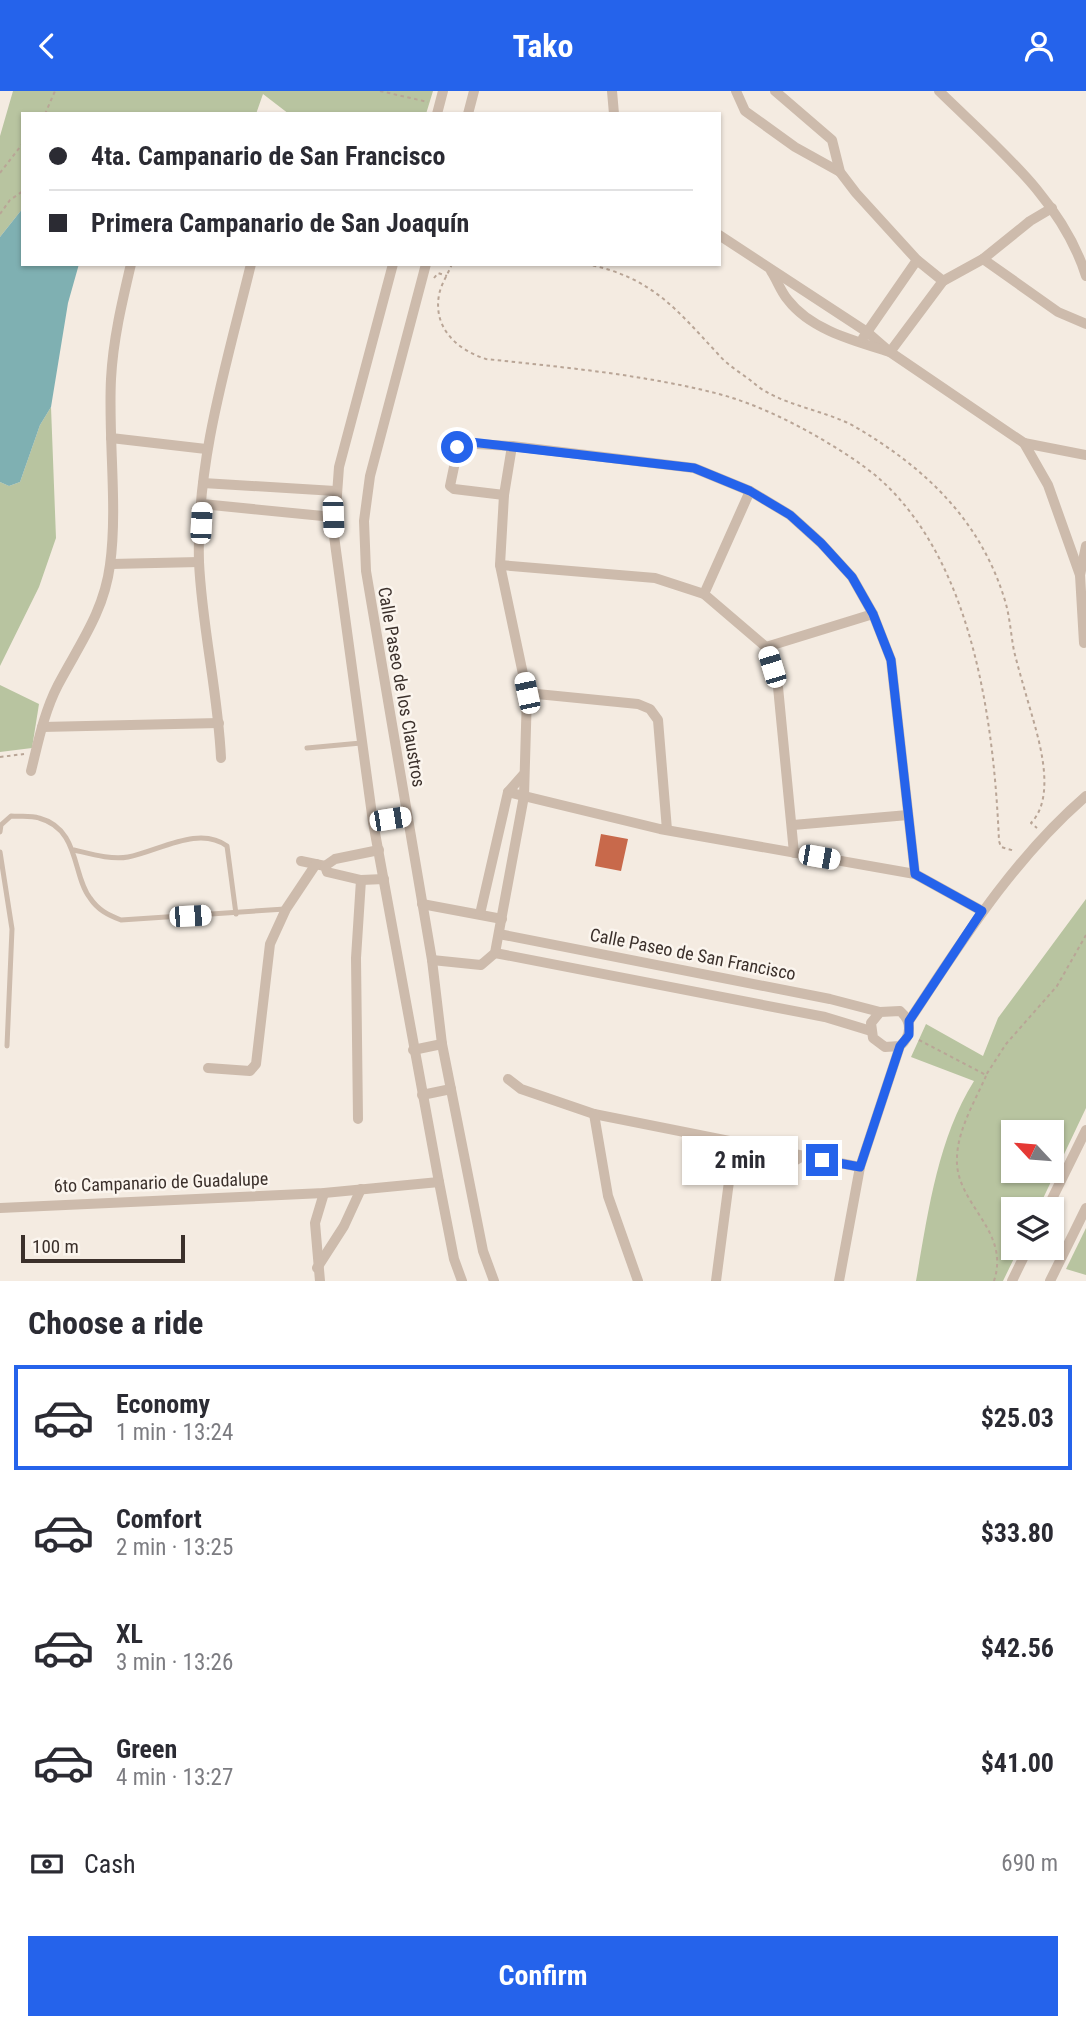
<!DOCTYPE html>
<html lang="en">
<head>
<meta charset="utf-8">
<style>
  :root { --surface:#fff; --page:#f7f7f7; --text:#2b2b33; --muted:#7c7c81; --line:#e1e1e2; --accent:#2563eb }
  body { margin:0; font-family:"Roboto Condensed",sans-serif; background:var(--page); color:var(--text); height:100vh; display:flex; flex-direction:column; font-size:26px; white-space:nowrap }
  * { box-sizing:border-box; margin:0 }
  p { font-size:23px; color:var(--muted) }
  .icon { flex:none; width:38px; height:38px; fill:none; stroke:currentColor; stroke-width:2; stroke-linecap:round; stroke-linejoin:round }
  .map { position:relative; height:1190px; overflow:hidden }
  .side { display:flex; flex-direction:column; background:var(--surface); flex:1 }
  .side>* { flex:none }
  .banner { position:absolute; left:21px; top:21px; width:700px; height:154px; border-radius:0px; box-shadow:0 2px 5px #0004; display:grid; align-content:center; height:154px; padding:0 28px; background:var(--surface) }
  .needle { width:46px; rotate:296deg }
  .tools { position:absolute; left:1001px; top:1029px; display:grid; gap:14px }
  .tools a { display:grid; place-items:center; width:63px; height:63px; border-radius:0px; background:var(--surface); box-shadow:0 2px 5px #0004; font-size:35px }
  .scale { position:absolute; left:21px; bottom:18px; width:164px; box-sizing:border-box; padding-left:7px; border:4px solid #3b302b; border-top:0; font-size:19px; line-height:24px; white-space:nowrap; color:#3b302b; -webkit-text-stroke:5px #fbf5ee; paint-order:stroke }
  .end { position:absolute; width:32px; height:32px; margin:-16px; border:9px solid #2563eb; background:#fff; box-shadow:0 0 0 4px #fff }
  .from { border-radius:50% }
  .bubble { position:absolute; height:49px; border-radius:0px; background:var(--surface); box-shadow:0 2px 5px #0004; font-size:23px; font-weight:700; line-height:49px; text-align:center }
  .car { position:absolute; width:21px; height:42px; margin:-21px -10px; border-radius:9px; box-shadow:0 0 5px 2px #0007; background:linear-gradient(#fff 24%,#345 0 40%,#fff 0 76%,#345 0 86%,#fff 0) }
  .banner b { display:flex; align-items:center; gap:24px; height:66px; font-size:26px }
  .banner b+b { border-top:2px solid var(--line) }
  .banner i { width:18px; height:18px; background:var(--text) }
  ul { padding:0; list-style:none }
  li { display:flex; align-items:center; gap:21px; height:105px; margin:0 14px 10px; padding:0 14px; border:4px solid transparent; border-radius:0px }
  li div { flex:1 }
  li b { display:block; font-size:26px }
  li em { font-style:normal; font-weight:700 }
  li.active { border-color:var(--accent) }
  li>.icon { width:63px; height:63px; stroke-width:1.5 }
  h2 { padding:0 28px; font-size:32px; line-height:84px }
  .pay { display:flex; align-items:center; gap:18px; height:77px; padding:0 28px; font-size:26px }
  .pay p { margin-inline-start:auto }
  .primary-button { display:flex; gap:14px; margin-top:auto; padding:14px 28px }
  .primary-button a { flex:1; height:80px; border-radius:0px; background:var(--accent); color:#fff; font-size:28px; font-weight:700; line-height:80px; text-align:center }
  header { display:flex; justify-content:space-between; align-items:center; height:91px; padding:0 28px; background:var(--accent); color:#fff; font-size:32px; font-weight:700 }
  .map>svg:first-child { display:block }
  .green { fill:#b8c4a0; fill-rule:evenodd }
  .water { fill:#7fb0b2 }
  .building { fill:#c8694b }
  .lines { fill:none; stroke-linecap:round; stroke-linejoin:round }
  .path { stroke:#b9a596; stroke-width:2; stroke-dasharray:3.5 3.5; stroke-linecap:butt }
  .lane { stroke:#cdbbac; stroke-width:5 }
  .street { stroke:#cdbbac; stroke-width:10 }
  .route { stroke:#2563eb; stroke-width:9 }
  .labels { text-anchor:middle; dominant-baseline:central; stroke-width:5; stroke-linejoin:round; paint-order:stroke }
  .street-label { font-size:18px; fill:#3b302b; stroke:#fbf5ee }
</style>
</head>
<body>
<header><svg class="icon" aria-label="back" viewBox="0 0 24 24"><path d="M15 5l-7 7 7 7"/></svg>Tako<svg class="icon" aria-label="person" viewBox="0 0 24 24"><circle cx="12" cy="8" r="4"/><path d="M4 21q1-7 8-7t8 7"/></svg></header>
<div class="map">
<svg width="1086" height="1190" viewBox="0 0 1086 1190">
  <rect width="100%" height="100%" fill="#f4ebe1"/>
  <g class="green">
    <polygon points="13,0 433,0 426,23 289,23 263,3 256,23 23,23 23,117 0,146 0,45"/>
    <polygon points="51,316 56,447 39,496 0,575 0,391 9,395 20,391 40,334"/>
    <polygon points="0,594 39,613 32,657 0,661"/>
    <path d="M1086 808V1017L1038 1118H1013V1157H1019L1003 1190H916C928 1123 937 1049 974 990L911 966 926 933 983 965 998 927ZM1013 1041H1052V1080H1013Z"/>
    <polygon points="1086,1137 1086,1184 1066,1178"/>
  </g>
  <polygon class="water" points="23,117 23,173 79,173 68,212 51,316 40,334 20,391 9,395 0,391 0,146"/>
  <polygon class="building" points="601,743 628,748 621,780 595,775"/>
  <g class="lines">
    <g class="path">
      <polyline points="380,0 428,11"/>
      <polyline points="45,23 55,0"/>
      <polyline points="0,82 23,52"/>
      <polyline points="0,123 10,109 23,100"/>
      <path d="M452 173C448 183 441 193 439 204 433 237 457 259 486 268 561 276 638 283 711 301 745 309 778 324 809 341 834 355 862 372 883 391 974 476 994 633 999 750L1001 756 1015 760"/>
      <path d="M586 173C652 186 676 218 718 263 728 275 743 283 755 293 778 313 823 319 852 334 925 376 982 430 1006 513 1010 528 1011 544 1014 560 1019 580 1025 600 1031 621 1040 652 1056 706 1031 732L1037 737"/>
      <polyline points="434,187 438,182 447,185"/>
      <polyline points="0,666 24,663"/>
      <polyline points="919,949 986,984 1006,953 1057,895 1086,844"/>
      <path d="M986 985C975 1010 958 1038 957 1066 954 1113 1011 1138 994 1190"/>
    </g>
    <g class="lane">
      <polyline points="307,657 361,652"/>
      <path d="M0 741 1 734 11 725C19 726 30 724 39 727 80 738 72 784 90 807 98 819 108 824 121 829L285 818"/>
      <path d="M74 759C91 763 111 769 128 766 159 760 199 734 227 755L236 823"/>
      <polyline points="0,761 12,838 7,955"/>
    </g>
    <g class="street">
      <polyline points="612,0 614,23"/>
      <polyline points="736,0 745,20 795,56 840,81"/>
      <polyline points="775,0 832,49 840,81 856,102 917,169 943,190 983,168 1058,221 1086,233"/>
      <path d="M939 0C995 55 1062 108 1086 185"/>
      <polyline points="437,23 443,0"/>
      <polyline points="468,23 474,0"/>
      <polyline points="719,144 867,241 890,261 1024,352 1048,394 1080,484"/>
      <polyline points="983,168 1030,130 1052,117"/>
      <polyline points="393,173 339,376 334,445 373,731 439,1091 454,1168 462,1190"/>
      <polyline points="426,173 370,385 364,430 366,480 432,869 442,953 483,1160 494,1190"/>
      <path d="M771 180C777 189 781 201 788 209 811 239 855 250 890 261L943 190"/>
      <polyline points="863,247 917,169"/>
      <polyline points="111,347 206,358"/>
      <polyline points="1024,352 1086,364"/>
      <polyline points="203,392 335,400"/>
      <polyline points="504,404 454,398 450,395 459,352 512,355 694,377 750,400 790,424 821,452 852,486 873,523 891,569 915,783"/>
      <polyline points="202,413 333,426"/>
      <polyline points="111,473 199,471"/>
      <polyline points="500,474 655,487 704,503 766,556 778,596 794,762"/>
      <polyline points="704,503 750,400"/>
      <polyline points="1084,552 1080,484 1086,455"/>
      <polyline points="766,556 873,523"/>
      <polyline points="527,602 638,613 650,618 658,629 667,739"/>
      <polyline points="42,636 219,632"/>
      <path d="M221 667C218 601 202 537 199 471 196 370 227 271 251 173"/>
      <path d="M31 680C38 652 44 621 58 594 79 554 104 521 110 474 118 416 108 348 111 288 113 249 122 211 131 173"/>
      <polyline points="508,701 660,738 915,783 982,820"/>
      <polyline points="373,731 407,725"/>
      <polyline points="793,734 908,724"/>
      <polyline points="301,770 325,775 327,781 361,789 384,788"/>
      <polyline points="325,775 335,768 379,759"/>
      <polyline points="422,813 502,828"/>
      <polyline points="480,823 508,701 523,684"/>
      <polyline points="499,843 830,908 880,921"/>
      <polyline points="495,862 825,926 871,940"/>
      <polyline points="432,869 481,874 495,862 524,705 527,602 500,474 504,404 512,355"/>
      <path d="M909 930C962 850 1013 768 1086 705"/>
      <polyline points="413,959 442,953"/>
      <polyline points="208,977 250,980 256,973 270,853 286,818 316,773"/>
      <polyline points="508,988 521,998 594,1023 860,1076"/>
      <polyline points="422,1004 451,998"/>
      <polyline points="594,1023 608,1105 638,1190"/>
      <polyline points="358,1028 356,867 361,789"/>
      <polyline points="731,1078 777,1080 803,1065"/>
      <polyline points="0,1117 324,1102 439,1091"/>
      <polyline points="1047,1118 1086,1039"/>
      <polyline points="317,1177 344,1135 361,1098"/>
      <polyline points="320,1190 315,1132 324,1102"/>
      <polyline points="716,1190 734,1052"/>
      <path d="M839 1190 860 1076 900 955C912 944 912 930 900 920L880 921 871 932 873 947 885 956 900 955"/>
      <polyline points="1012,1190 1028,1157"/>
      <polyline points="1050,1190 1086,1117"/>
    </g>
  </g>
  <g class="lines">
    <polyline class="route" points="457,356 462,350 694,377 750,400 790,424 821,452 852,486 873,523 891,569 915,783 982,820 909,930 909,944 900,955 860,1076 822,1069"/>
  </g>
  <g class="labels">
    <g class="street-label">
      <text transform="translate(402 596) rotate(80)">Calle Paseo de los Claustros</text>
      <text transform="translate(693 863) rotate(11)">Calle Paseo de San Francisco</text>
      <text transform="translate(161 1091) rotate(-2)">6to Campanario de Guadalupe</text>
    </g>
  </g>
</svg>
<div class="tools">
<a><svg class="needle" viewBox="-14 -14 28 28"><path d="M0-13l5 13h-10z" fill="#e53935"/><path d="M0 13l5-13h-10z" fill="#7c7c81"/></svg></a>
<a><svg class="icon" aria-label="layers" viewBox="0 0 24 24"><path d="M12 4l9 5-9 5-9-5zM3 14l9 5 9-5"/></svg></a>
</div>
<div class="scale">100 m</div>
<i class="end from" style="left:457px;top:356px"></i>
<i class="end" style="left:822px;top:1069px"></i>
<div class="bubble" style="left:682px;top:1045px;width:116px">2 min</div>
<i class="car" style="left:333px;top:426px;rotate:178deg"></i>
<i class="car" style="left:201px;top:432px;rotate:3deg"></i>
<i class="car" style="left:772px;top:576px;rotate:343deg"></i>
<i class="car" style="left:527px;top:602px;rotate:348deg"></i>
<i class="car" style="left:390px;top:728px;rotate:81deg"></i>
<i class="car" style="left:819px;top:766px;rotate:100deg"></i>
<i class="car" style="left:190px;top:825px;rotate:87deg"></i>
<div class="banner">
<b><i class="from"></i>4ta. Campanario de San Francisco</b>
<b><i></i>Primera Campanario de San Joaquín</b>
</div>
</div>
<section class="side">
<h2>Choose a ride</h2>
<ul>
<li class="active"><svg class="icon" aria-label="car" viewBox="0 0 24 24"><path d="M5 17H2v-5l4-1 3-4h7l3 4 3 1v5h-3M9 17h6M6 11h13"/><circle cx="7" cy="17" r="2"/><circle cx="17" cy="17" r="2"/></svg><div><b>Economy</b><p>1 min · 13:24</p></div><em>$25.03</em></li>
<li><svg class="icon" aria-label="car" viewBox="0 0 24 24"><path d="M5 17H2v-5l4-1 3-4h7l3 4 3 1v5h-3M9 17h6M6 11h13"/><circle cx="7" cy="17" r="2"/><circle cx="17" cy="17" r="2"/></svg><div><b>Comfort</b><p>2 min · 13:25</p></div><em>$33.80</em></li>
<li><svg class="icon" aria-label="car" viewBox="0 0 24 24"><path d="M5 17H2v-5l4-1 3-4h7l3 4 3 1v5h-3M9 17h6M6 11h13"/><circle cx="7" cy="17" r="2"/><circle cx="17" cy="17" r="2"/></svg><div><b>XL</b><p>3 min · 13:26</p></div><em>$42.56</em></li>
<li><svg class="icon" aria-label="car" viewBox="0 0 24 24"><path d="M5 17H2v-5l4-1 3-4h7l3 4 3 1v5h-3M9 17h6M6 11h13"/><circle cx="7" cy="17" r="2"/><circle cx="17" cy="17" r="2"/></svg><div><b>Green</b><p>4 min · 13:27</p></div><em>$41.00</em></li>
</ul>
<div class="pay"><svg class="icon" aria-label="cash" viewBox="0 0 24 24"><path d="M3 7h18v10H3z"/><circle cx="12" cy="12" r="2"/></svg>Cash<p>690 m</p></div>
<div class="primary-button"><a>Confirm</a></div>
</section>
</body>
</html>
